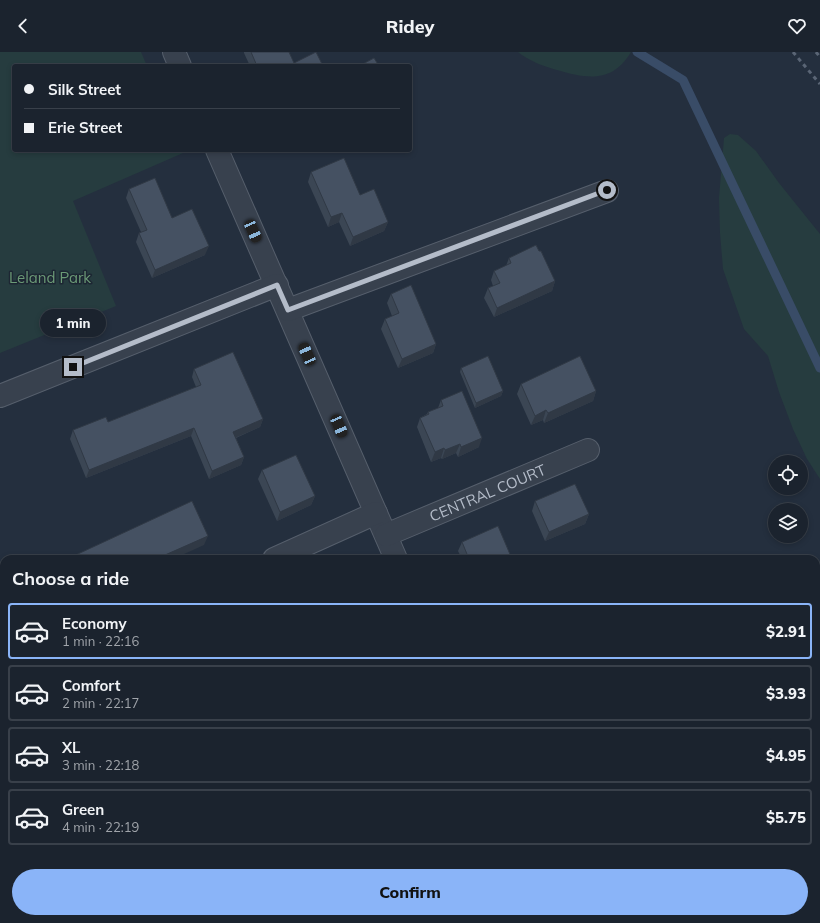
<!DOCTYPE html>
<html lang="en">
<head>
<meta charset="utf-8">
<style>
  :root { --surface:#1b232e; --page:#282f3a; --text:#f1f3f6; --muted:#a0a4aa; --line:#39404a; --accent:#8ab4f8 }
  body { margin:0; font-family:Mulish,sans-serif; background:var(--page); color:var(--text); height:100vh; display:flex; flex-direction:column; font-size:15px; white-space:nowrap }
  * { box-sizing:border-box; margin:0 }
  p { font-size:13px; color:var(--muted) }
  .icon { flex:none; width:22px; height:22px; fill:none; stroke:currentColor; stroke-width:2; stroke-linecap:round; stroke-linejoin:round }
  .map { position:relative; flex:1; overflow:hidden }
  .details { position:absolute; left:0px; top:503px; width:820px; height:368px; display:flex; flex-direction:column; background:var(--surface); border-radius:12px 12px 0 0; box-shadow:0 2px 6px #0003,0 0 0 1px var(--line) }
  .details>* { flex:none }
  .hud { position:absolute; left:12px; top:12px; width:400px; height:88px; border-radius:4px; box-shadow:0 2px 6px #0003,0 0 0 1px var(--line); display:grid; align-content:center; height:88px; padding:0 12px; background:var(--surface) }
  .tools { position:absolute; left:768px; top:403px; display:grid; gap:8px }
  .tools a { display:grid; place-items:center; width:40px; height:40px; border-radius:50%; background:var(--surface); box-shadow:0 2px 6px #0003,0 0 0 1px var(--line); font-size:20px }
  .end { position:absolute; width:18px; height:18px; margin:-9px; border:5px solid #b4bcc9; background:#111; box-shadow:0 0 0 2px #111 }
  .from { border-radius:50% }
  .bubble { position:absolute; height:28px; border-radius:14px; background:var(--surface); box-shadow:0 2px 6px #0003,0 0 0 1px var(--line); font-size:13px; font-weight:800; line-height:28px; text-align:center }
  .car { position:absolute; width:12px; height:24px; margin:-12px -6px; border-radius:5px; box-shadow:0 0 3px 1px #0007; background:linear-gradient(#222 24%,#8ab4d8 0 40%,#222 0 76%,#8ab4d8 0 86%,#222 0) }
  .hud b { display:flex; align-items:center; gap:14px; height:38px; font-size:15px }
  .hud b+b { border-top:1px solid var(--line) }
  .hud i { width:10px; height:10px; background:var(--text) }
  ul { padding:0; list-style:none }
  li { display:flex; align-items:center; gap:12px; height:56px; margin:0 8px 6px; padding:0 4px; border:2px solid var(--line); border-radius:4px }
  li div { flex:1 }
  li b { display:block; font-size:15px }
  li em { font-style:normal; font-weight:800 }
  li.current { border-color:var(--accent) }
  li>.icon { width:36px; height:36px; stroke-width:1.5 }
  h2 { padding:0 12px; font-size:18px; line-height:48px }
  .action { display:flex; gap:8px; margin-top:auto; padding:8px 12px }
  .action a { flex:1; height:46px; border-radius:24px; background:var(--accent); color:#111; font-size:16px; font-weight:800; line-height:46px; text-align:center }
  header { display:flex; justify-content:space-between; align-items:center; height:52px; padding:0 12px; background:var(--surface); font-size:18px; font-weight:800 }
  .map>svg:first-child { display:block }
  .green { fill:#263c3f }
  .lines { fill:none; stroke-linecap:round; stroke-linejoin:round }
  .stream { stroke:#394c67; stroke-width:9 }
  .minor-casing { stroke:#565f6c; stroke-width:24 }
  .minor { stroke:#38414e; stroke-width:22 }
  .rail { stroke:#5a6575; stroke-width:3; stroke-dasharray:4 4; stroke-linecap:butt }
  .wall { fill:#3b4654 }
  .shaded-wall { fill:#303945 }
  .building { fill:#455162; stroke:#303945 }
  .route { stroke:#b4bcc9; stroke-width:5 }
  .labels { text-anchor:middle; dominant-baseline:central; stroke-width:3; stroke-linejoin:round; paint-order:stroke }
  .park-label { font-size:15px; fill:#6b9a76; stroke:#1d2633 }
  .street-label { font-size:15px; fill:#b4bcc9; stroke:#1d2633 }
</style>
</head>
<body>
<header><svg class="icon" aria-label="back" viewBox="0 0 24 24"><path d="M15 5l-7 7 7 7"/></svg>Ridey<svg class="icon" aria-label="heart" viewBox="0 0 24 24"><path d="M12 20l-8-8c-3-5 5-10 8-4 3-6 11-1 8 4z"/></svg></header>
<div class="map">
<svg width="820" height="871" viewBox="0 0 820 871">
  <rect width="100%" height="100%" fill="#242f3e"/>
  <g class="green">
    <polygon points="0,0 141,0 147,14 14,14 14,98 182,98 183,101 73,149 116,254 0,301"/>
    <path d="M518 0H631C613 31 587 27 557 18 543 14 529 9 518 0Z"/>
    <polygon points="730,82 738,83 756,99 779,131 820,182 820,427 807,407 793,377 779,340 768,304 744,277 723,217 720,181 719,146 724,86"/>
  </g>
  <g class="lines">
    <polyline class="stream" points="637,0 683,28 820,316"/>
    <g class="minor-casing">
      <g id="minor">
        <polyline points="174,0 180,14"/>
        <polyline points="217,98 396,507"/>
        <polyline points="288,258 607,139"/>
        <polyline points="0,344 277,233"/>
        <path id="s1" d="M386 483 588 398"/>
        <polyline points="274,507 376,461"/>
        <polyline points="0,627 4,626"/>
        <polyline points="549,867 550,871"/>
        <polyline points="116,871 125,867"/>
      </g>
    </g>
    <use href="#minor" class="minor"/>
    <g class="rail">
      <polyline points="793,0 820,32"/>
      <polyline points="816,0 820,5"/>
    </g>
  </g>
  <g class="wall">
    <polygon points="244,0 278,0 294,11 323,14 250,14 244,1"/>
    <polygon points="311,120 360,143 388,170 384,179 350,194 339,170 328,175 308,130"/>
    <polygon points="129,137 172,166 205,203 152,226 136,190 139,181 141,180 126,146"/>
    <polygon points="509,206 555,229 552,239 494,265 484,246 488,236 493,234 491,228 494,219 506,214"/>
    <polygon points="391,242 436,292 433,301 398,316 381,277 385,267 392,264 387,251"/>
    <polygon points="461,316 503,339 501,344 475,356 460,320"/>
    <polygon points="194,317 263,367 260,375 236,386 244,405 241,413 209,427 191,384 86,426 70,387 73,378 108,370 196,335 192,325"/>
    <polygon points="521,332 596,339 593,349 544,371 543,368 531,373 517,342"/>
    <polygon points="441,348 479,395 458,405 456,401 442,407 441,406 431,410 417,375 420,366 427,362 428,360 438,356"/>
    <polygon points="262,418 315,444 311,453 277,469 258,427"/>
    <polygon points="535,449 589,462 585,472 545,489 532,459"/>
    <polygon points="462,490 512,507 462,507 458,499"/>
    <polygon points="269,867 332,867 332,871 270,871"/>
  </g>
  <g class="shaded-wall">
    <polygon points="342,161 339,170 328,175 331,165"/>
    <polygon points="388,170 384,179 350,194 353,185"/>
    <polygon points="209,194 205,203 152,226 155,218"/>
    <polygon points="555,229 552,239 494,265 497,256"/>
    <polygon points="436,292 433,301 398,316 402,307"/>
    <polygon points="503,339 501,344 475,356 476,351"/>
    <polygon points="596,339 593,349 544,371 548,361"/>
    <polygon points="546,358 543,368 531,373 535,364"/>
    <polygon points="263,367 260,375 230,388 233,380"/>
    <polygon points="194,376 191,384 86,426 89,418"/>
    <polygon points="482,386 479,395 458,405 461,395"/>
    <polygon points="460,392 456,401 442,407 445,398"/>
    <polygon points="444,396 441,406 431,410 435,400"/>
    <polygon points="244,405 241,413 209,427 212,419"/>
    <polygon points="315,444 311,453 277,469 280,460"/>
    <polygon points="589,462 585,472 545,489 549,480"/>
    <polygon points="208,484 204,493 173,507 156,507"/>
    <polygon points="820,676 820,683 816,685 816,678"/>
    <polygon points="4,840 4,848 0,850 0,842"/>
  </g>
  <g class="building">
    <polygon points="251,0 289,0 294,11 316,0 323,14 257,14"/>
    <polygon points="374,6 379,14 359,14"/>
    <polygon points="344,106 360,143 374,137 388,170 353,185 342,161 331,165 311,120"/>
    <polygon points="155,126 172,166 192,157 209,194 155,218 139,181 147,178 129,137"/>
    <polygon points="536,193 539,199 541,199 555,229 497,256 488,236 500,231 494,219 511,211 509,206"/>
    <polygon points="411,233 436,292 402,307 385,267 399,261 391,242"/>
    <polygon points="233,300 263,367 233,380 244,405 212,419 194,376 89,418 73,378 106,365 108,370 201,333 194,317"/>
    <polygon points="488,304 503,339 476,351 461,316"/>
    <polygon points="580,304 596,339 548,361 546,358 535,364 521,332"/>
    <polygon points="462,339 482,386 461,395 460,392 445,398 444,396 435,400 420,366 429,362 428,360 443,354 441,348"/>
    <polygon points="296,403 315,444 280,460 262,418"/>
    <polygon points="575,432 589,462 549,480 535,449"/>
    <polygon points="192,449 208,484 156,507 67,507"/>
    <polygon points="498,474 512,507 469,507 462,490"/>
    <polygon points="820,591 820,676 816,678 816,593"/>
    <polygon points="0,818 4,826 4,840 0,842"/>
    <polygon points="276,867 332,867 333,869 329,871 278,871"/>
  </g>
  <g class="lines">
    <polyline class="route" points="73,315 277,233 288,258 607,138"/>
  </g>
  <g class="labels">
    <g class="park-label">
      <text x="50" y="225">Leland Park</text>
    </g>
    <g class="street-label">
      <text stroke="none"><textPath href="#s1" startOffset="110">CENTRAL COURT</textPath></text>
    </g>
  </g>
</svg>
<div class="tools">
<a><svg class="icon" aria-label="locate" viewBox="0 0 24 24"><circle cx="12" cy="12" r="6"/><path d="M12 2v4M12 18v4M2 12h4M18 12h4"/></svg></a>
<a><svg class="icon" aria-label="layers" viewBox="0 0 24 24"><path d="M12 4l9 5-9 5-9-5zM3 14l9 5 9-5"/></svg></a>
</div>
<i class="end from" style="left:607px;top:138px"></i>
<i class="end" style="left:73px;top:315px"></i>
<div class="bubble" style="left:40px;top:257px;width:66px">1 min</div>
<i class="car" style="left:253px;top:179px;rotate:156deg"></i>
<i class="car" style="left:307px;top:302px;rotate:336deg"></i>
<i class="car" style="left:339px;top:374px;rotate:157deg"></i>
<div class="hud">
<b><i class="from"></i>Silk Street</b>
<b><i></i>Erie Street</b>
</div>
<section class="details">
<h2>Choose a ride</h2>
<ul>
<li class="current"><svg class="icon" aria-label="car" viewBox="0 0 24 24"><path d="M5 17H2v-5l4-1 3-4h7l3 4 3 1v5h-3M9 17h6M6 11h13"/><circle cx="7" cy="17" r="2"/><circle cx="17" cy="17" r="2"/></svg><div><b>Economy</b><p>1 min · 22:16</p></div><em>$2.91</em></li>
<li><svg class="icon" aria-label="car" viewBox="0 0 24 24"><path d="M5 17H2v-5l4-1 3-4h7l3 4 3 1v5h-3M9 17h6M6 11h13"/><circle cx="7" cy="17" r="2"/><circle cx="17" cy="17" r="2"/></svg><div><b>Comfort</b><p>2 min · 22:17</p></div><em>$3.93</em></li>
<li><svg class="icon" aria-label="car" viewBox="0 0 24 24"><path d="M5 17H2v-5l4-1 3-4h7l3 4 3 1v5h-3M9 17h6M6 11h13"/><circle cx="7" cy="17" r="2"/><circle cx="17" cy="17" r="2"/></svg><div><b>XL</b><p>3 min · 22:18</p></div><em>$4.95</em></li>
<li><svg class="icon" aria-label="car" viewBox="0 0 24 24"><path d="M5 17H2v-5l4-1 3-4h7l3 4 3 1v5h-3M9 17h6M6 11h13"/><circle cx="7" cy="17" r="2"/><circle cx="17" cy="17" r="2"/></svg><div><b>Green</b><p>4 min · 22:19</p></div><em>$5.75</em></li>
</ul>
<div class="action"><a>Confirm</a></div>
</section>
</div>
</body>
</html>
